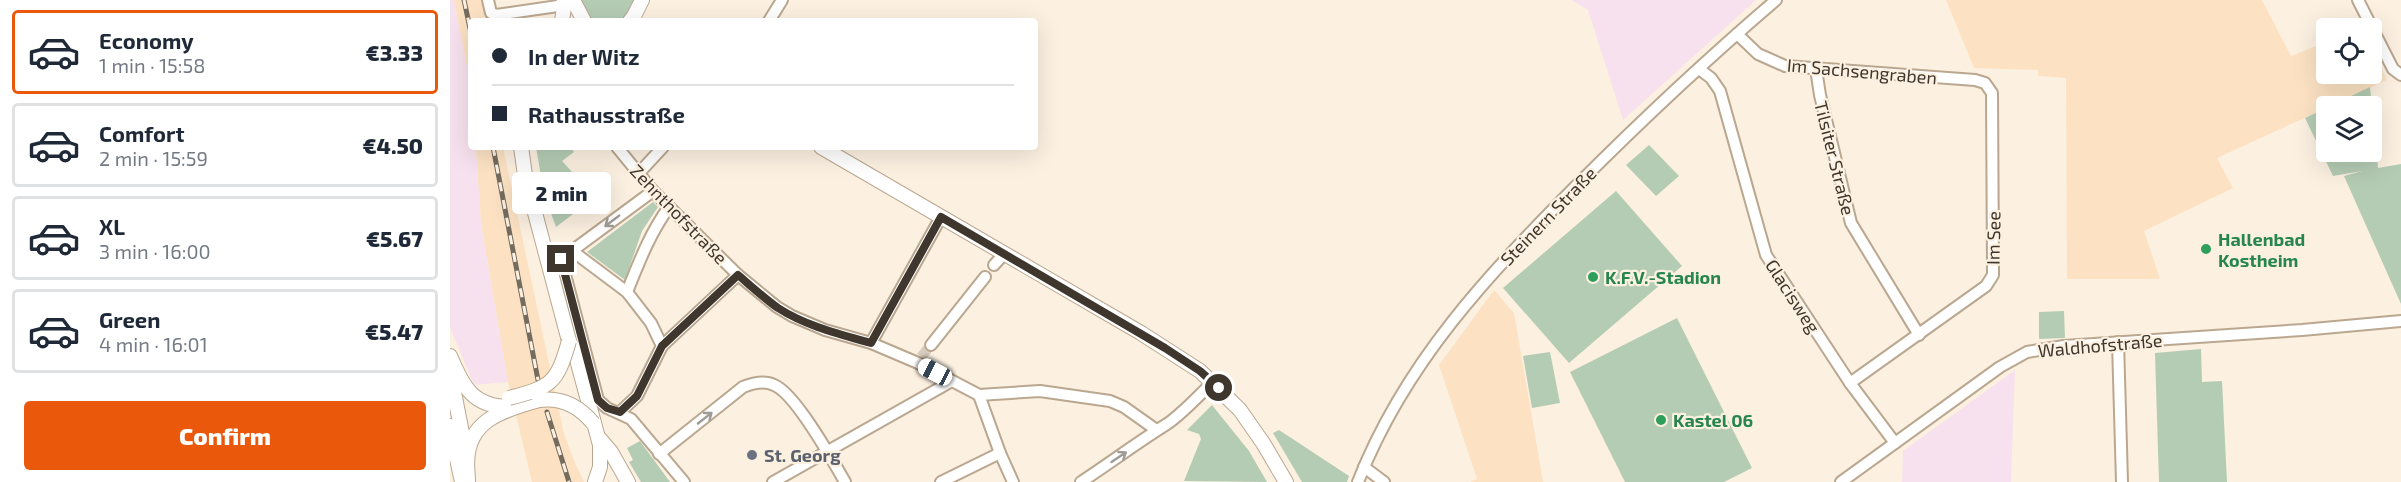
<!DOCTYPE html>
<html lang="en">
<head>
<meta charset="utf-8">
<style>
  :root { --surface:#fff; --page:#f6f6f7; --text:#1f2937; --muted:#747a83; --line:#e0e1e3; --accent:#ea580c }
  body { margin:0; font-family:"Exo 2",sans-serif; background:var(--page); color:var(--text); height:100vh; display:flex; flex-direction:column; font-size:22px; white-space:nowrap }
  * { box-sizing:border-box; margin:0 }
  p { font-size:20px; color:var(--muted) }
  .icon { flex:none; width:33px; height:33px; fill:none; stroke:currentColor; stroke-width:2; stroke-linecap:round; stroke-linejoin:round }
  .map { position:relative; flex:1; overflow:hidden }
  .sheet { display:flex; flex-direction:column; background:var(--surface); width:450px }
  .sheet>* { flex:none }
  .banner { position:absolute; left:18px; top:18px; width:570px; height:132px; border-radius:6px; box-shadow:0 6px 24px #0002; display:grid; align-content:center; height:132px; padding:0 24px; background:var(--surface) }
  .buttons { position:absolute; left:1866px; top:18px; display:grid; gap:12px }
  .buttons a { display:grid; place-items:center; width:66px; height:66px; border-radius:6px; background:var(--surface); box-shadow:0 6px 24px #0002; font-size:30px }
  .end { position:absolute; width:27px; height:27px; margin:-14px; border:8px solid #3f372d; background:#fff; box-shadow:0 0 0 3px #fff }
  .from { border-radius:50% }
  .bubble { position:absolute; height:42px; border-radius:6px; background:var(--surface); box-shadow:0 6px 24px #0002; font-size:20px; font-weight:800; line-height:42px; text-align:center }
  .car { position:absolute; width:18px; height:36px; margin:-18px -9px; border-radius:8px; box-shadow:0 0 4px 2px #0007; background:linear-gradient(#fff 24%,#345 0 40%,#fff 0 76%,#345 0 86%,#fff 0) }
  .banner b { display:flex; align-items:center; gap:21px; height:57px; font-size:22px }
  .banner b+b { border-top:2px solid var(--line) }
  .banner i { width:15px; height:15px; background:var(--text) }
  ul { padding:10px 0 0; list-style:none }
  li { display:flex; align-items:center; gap:18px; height:84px; margin:0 12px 9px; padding:0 12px; border:3px solid var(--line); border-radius:6px }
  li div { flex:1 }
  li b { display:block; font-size:22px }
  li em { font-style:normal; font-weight:800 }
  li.current { border-color:var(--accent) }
  li>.icon { width:54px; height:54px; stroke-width:1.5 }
  .action { display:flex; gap:12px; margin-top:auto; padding:12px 24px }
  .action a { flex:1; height:69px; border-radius:6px; background:var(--accent); color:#fff; font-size:24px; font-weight:800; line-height:69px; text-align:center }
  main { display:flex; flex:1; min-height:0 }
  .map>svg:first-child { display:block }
  .commercial { fill:#f7e1ee }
  .built { fill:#fce2c3 }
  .green { fill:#b5ccb4 }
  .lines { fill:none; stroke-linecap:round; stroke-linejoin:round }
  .minor-tunnel { stroke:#d6cbbd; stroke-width:10; stroke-dasharray:10 5; stroke-linecap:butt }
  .minor-casing { stroke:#baa78f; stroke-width:14 }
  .major-casing { stroke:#baa78f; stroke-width:16 }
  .minor { stroke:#fff; stroke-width:10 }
  .major { stroke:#fff; stroke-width:14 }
  .rail-casing { stroke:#756c60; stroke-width:5 }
  .rail { stroke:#fcf0e1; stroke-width:3; stroke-dasharray:9; stroke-linecap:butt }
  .major-bridge-casing { stroke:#baa78f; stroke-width:16; stroke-linecap:butt }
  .major-bridge { stroke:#fff; stroke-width:14 }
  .oneway { stroke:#9f9b96 }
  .route { stroke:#3f372d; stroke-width:8 }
  .leisure-dot { fill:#2e9e5b; stroke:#fcf0e1; stroke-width:2 }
  .worship-dot { fill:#6b7280; stroke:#fcf0e1; stroke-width:2 }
  .labels { text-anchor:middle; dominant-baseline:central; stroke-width:4.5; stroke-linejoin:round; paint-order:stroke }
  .street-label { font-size:18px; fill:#3f372d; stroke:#fcf0e1 }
  .leisure-label { font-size:18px; font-weight:bold; fill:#27864d; stroke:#fcf0e1; text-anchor:start }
  .worship-label { font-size:18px; font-weight:bold; fill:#5b616d; stroke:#fcf0e1; text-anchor:start }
</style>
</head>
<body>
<main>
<section class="sheet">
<ul>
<li class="current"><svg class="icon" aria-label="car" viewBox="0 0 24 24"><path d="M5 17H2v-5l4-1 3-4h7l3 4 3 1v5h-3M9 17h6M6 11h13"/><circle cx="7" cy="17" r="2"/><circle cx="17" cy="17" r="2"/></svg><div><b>Economy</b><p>1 min · 15:58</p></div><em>€3.33</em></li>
<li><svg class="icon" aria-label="car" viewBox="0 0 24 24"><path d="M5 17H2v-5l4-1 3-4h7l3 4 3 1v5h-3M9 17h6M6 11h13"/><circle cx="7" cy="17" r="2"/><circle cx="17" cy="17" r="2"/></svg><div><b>Comfort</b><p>2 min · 15:59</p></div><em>€4.50</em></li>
<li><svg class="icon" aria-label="car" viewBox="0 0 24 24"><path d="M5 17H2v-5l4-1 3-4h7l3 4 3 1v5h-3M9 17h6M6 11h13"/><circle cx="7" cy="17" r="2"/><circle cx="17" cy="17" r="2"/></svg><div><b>XL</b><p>3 min · 16:00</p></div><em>€5.67</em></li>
<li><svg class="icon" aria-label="car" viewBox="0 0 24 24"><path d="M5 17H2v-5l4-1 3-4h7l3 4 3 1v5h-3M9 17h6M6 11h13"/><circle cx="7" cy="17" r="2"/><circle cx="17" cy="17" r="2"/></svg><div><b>Green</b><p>4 min · 16:01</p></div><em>€5.47</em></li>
</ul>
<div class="action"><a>Confirm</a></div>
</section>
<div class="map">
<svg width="1951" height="482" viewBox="0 0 1951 482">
  <rect width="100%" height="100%" fill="#fcf0e1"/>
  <g class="commercial">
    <polygon points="0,0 4,0 21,86 21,147 26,147 31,223 58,382 24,385 0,327"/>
    <polygon points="1122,0 1306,0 1173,120 1138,10"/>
    <polygon points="1565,370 1561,482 1452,482 1453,451"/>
  </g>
  <g class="built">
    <polygon points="4,0 32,0 36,20 21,21 21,86"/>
    <polygon points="1496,0 1812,0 1841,56 1876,42 1876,74 1922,74 1922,51 1937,80 1767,158 1783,188 1694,231 1710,279 1617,279 1616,78 1588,76 1588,70 1524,68"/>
    <polygon points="26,147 53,147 114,434 125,463 134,482 82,482 58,382 31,223"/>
    <polygon points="1044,290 1064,313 1093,482 1020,482 1027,479 989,365"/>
  </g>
  <g class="green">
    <path d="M130 0H187C175 25 169 21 144 21L136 12Z"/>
    <polygon points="1920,87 1928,168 1951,164 1951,304 1894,176 1912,171 1883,176 1855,118 1876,108 1876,152 1922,152 1922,106 1880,106"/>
    <polygon points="1199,145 1229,176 1206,196 1176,165"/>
    <polygon points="86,147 121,147 124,152 112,161 122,172 113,179 135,205 106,227 94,194"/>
    <polygon points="1166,191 1232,266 1119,363 1053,288"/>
    <polygon points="203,202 208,207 192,231 175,280 137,252"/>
    <polygon points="1614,311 1615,338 1589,339 1589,312"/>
    <polygon points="1227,318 1302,468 1274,482 1175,482 1120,372"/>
    <polygon points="1751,349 1752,382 1772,381 1777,482 1709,482 1705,353"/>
    <polygon points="1100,352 1110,403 1082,408 1073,356"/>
    <polygon points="762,405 799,451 817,482 734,481 751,439 749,434 737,430"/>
    <polygon points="829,430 899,476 897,482 852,482 823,433"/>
    <polygon points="190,441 220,482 191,482 179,462 183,460 177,448"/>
  </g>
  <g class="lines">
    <polyline class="minor-tunnel" points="471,357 481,345"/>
    <g class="minor-casing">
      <g id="minor">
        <polyline points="38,0 41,13 46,15 108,6 115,0"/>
        <polyline points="1908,0 1943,69 1951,75"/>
        <polyline points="319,21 332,0"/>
        <polyline points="1287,34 1308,54 1335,66 1525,80 1535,83 1542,93 1543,267 1543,275 1536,286 1400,383"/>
        <polyline points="1249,69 1261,78 1270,91 1316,255 1400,383 1445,443"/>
        <polyline points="1366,69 1370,95 1401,223 1469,335"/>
        <polyline points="167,147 203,191 288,275 327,307 342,316 375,330 421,343 468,363 529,395 590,391 660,401 674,407 705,429"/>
        <polyline points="188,174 213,147"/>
        <polyline points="203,191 111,259 148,400 157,408 181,419 234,482"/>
        <polyline points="121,250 177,292 201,323 212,346 187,396 170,412"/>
        <polyline points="544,265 554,254"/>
        <path d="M177 292C189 262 200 233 219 207"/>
        <polyline points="1668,342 1672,482"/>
        <polyline points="421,343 491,217"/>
        <polyline points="481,345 535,277"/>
        <polyline points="212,346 288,275"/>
        <polyline points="529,395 550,453 563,482"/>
        <path d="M209 454 293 387C303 383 314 380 324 385 345 393 383 461 395 482"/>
        <polyline points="914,467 934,482"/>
        <polyline points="323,482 502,381"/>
        <polyline points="491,482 550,453"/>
        <path d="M631 482C660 463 688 442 717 424 733 413 748 396 763 382"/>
        <path d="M908 482C955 362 1038 275 1127 185 1191 121 1257 59 1326 0"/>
        <polyline points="1391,482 1550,367 1577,352 1614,346 1852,330 1951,321"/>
      </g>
    </g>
    <g class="major-casing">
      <g id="major">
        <polyline points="123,0 134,21"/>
        <polyline points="112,21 115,0"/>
        <polyline points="180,21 184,16 192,0"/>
        <polyline points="71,147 75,175 119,341 126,356 150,445 150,467 145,482"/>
        <polyline points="371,147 691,333 750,371 790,410 813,443 836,482"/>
        <path d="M0 356C13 387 23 407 60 407"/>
        <polyline points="0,372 16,453"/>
        <polyline points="0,426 12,482"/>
        <polyline points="150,439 161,452 178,482"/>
        <path d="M18 482C18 473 16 463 18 453 23 417 59 409 89 400"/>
      </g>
    </g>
    <use href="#minor" class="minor"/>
    <use href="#major" class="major"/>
    <g class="rail-casing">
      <g id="rail">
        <polyline points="14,0 21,33"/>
        <polyline points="43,147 88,380"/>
        <polyline points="97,412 119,482"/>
      </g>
    </g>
    <use href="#rail" class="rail"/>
    <g class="major-bridge-casing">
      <g id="major-bridge">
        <path d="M59 398C102 387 107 383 119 341"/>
        <path d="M89 400C111 397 129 406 143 423"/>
      </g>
    </g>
    <use href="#major-bridge" class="major-bridge"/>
  </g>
  <defs><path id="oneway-shaft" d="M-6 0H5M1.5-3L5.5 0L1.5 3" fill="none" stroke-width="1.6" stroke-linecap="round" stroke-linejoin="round" transform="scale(1.5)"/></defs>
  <g class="oneway">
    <use href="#oneway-shaft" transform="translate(162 221) rotate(143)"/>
    <use href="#oneway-shaft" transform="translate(255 418) rotate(-38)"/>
    <use href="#oneway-shaft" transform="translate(669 457) rotate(-34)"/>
  </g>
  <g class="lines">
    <path class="route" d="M111 259 148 400 157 408 170 412 187 396 212 346 288 275C301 286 314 298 328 308 356 326 389 334 421 343L491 217 715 348 750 371 769 388"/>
  </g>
  <g class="leisure-dot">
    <circle cx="1756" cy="249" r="6"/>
    <circle cx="1143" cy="277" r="6"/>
    <circle cx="1211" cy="420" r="6"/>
  </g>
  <circle class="worship-dot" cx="302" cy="455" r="6"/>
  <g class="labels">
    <g class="street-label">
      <text transform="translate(1412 71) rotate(5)">Im Sachsengraben</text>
      <text transform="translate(1385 158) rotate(76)">Tilsiter Straße</text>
      <text transform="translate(229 214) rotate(46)">Zehnthofstraße</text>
      <text transform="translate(1098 216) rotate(-46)">Steinern Straße</text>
      <text transform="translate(1543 238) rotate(-89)">Im See</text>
      <text transform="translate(1343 296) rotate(57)">Glacisweg</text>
      <text transform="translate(1650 345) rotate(-5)">Waldhofstraße</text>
    </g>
    <g class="leisure-label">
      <text x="1768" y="239">Hallenbad<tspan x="1768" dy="21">Kostheim</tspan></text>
      <text x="1155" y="277">K.F.V.-Stadion</text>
      <text x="1223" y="420">Kastel 06</text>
    </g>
    <g class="worship-label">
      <text x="314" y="455">St. Georg</text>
    </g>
  </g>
</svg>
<div class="buttons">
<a><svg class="icon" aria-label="locate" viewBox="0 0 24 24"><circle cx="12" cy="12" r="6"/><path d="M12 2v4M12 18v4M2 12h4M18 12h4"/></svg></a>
<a><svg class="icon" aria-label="layers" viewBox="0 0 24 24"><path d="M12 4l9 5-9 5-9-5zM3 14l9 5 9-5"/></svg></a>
</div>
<i class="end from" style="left:769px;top:388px"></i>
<i class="end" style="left:111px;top:259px"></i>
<div class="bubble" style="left:62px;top:172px;width:99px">2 min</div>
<i class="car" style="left:485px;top:372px;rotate:298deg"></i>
<div class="banner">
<b><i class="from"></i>In der Witz</b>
<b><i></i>Rathausstraße</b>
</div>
</div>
</main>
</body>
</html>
